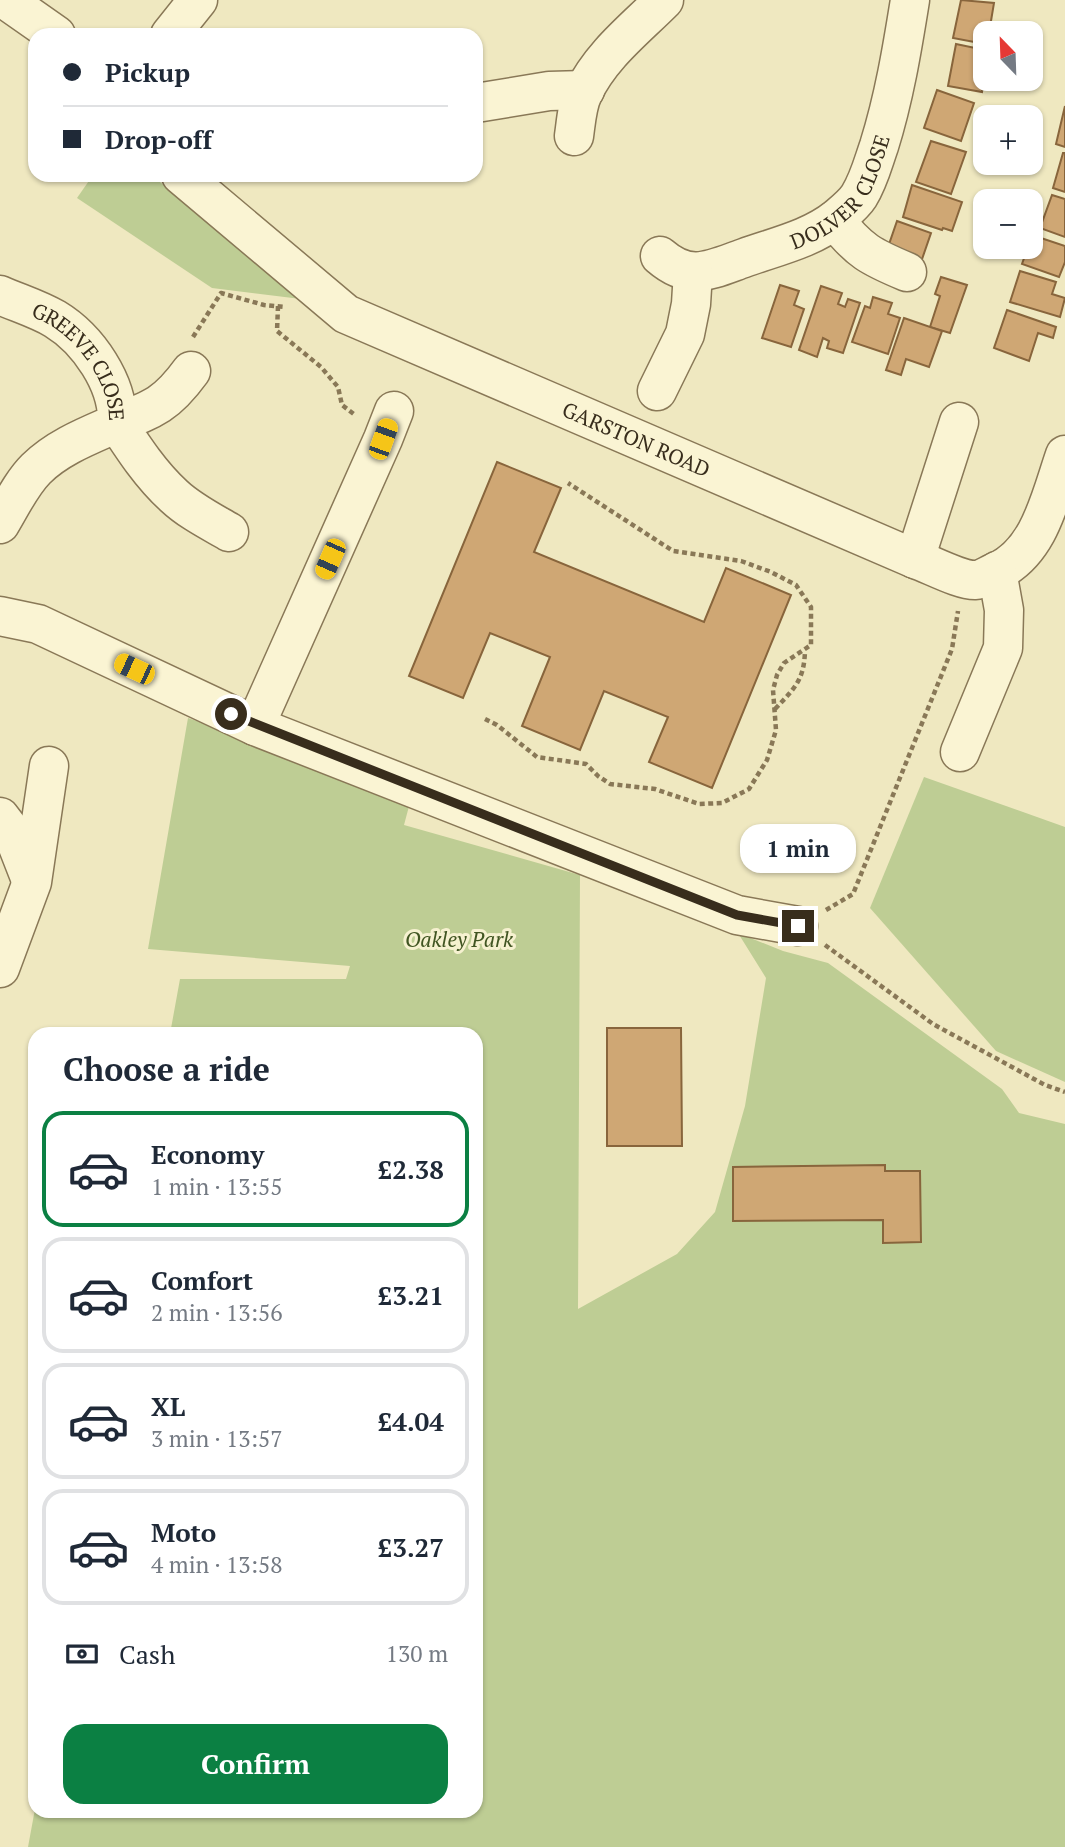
<!DOCTYPE html>
<html lang="en">
<head>
<meta charset="utf-8">
<style>
  :root { --surface:#fff; --page:#f6f6f7; --text:#1f2937; --muted:#747a83; --line:#e0e1e3; --accent:#0b8043 }
  body { margin:0; font-family:"PT Serif",serif; background:var(--page); color:var(--text); height:100vh; display:flex; flex-direction:column; font-size:26px; white-space:nowrap }
  * { box-sizing:border-box; margin:0 }
  p { font-size:23px; color:var(--muted) }
  .icon { flex:none; width:38px; height:38px; fill:none; stroke:currentColor; stroke-width:2; stroke-linecap:round; stroke-linejoin:round }
  .map { position:relative; flex:1; overflow:hidden }
  .sheet { position:absolute; left:28px; top:1027px; width:455px; height:791px; display:flex; flex-direction:column; background:var(--surface); border-radius:21px; box-shadow:0 2px 5px #0004 }
  .sheet>* { flex:none }
  .hud { position:absolute; left:28px; top:28px; width:455px; height:154px; border-radius:21px; box-shadow:0 2px 5px #0004; display:grid; align-content:center; height:154px; padding:0 35px; background:var(--surface) }
  .needle { width:46px; rotate:337deg }
  .controls { position:absolute; left:973px; top:21px; display:grid; gap:14px }
  .controls a { display:grid; place-items:center; width:70px; height:70px; border-radius:14px; background:var(--surface); box-shadow:0 2px 5px #0004; font-size:35px }
  .end { position:absolute; width:32px; height:32px; margin:-16px; border:9px solid #382d1c; background:#fff; box-shadow:0 0 0 4px #fff }
  .from { border-radius:50% }
  .bubble { position:absolute; height:49px; border-radius:21px; background:var(--surface); box-shadow:0 2px 5px #0004; font-size:23px; font-weight:600; line-height:49px; text-align:center }
  .car { position:absolute; width:21px; height:42px; margin:-21px -10px; border-radius:9px; box-shadow:0 0 5px 2px #0007; background:linear-gradient(#f5c518 24%,#345 0 40%,#f5c518 0 76%,#345 0 86%,#f5c518 0) }
  .hud b { display:flex; align-items:center; gap:24px; height:66px; font-size:26px }
  .hud b+b { border-top:2px solid var(--line) }
  .hud i { width:18px; height:18px; background:var(--text) }
  ul { padding:0; list-style:none }
  li { display:flex; align-items:center; gap:21px; height:116px; margin:0 14px 10px; padding:0 21px; border:4px solid var(--line); border-radius:21px }
  li div { flex:1 }
  li b { display:block; font-size:26px }
  li em { font-style:normal; font-weight:600 }
  li.current { border-color:var(--accent) }
  li>.icon { width:63px; height:63px; stroke-width:1.5 }
  h2 { padding:0 35px; font-size:32px; line-height:84px }
  .pay { display:flex; align-items:center; gap:18px; height:77px; padding:0 35px; font-size:26px }
  .pay p { margin-inline-start:auto }
  .button { display:flex; gap:14px; margin-top:auto; padding:14px 35px }
  .button a { flex:1; height:80px; border-radius:21px; background:var(--accent); color:#fff; font-size:28px; font-weight:600; line-height:80px; text-align:center }
  .map>svg:first-child { display:block }
  .green { fill:#becd94 }
  .building { fill:#cfa774; stroke:#88653c; stroke-width:2 }
  .lines { fill:none; stroke-linecap:round; stroke-linejoin:round }
  .minor-casing { stroke:#897857; stroke-width:41 }
  .path { stroke:#897857; stroke-width:4.5; stroke-dasharray:5 3.5; stroke-linecap:butt }
  .minor { stroke:#faf4d3; stroke-width:38 }
  .route { stroke:#382d1c; stroke-width:9 }
  .labels { text-anchor:middle; dominant-baseline:central; stroke-width:6; stroke-linejoin:round; paint-order:stroke }
  .street-label { font-size:21px; fill:#382d1c; stroke:#f6f1d0 }
  .park-label { font-size:21px; font-style:italic; fill:#415522; stroke:#f6f1d0 }
</style>
</head>
<body>
<div class="map">
<svg width="1065" height="1847" viewBox="0 0 1065 1847">
  <rect width="100%" height="100%" fill="#efe8c0"/>
  <g class="green">
    <polygon points="93,175 151,175 309,300 212,288 77,198"/>
    <polygon points="188,718 412,795 404,825 580,875 578,1309 677,1254 715,1212 745,1106 766,978 738,933 783,951 828,963 1002,1089 1019,1113 1065,1124 1065,1847 28,1847 35,1809 35,1811 476,1811 476,1034 170,1034 180,979 346,979 350,966 148,949"/>
    <polygon points="924,777 1065,827 1065,1082 996,1051 870,908"/>
  </g>
  <g class="building">
    <polygon points="961,0 994,3 990,27 1014,31 1013,33 985,33 985,44 953,38"/>
    <polygon points="956,44 985,50 985,74 982,92 948,86"/>
    <polygon points="937,90 974,103 961,141 924,128"/>
    <polygon points="1065,106 1065,147 1056,144"/>
    <polygon points="931,141 966,152 951,194 916,182"/>
    <polygon points="1063,153 1065,153 1065,192 1053,188"/>
    <polygon points="912,185 962,202 952,231 943,228 942,230 903,217"/>
    <polygon points="1052,195 1065,199 1065,237 1040,228"/>
    <polygon points="897,221 931,233 920,265 886,253"/>
    <polygon points="1032,235 1065,246 1065,262 1059,277 1022,264 1028,247 1031,247"/>
    <polygon points="1020,271 1056,282 1052,294 1065,298 1060,317 1010,302"/>
    <polygon points="941,277 967,285 950,333 930,327 940,296 935,294"/>
    <polygon points="780,285 799,291 794,305 804,309 791,347 762,338"/>
    <polygon points="821,286 842,293 838,304 845,307 848,299 860,303 843,353 827,348 829,341 823,338 817,357 799,350"/>
    <polygon points="873,297 892,303 888,314 900,318 888,354 852,342 865,306 870,308"/>
    <polygon points="1007,310 1056,327 1053,338 1038,333 1029,361 994,348"/>
    <polygon points="904,318 942,331 929,367 906,359 901,375 886,370"/>
    <polygon points="497,462 561,488 534,552 704,622 726,568 791,595 712,788 649,762 668,717 604,691 580,750 522,726 550,657 490,633 463,698 409,676"/>
    <polygon points="607,1028 681,1028 682,1146 607,1146"/>
    <polygon points="885,1165 885,1171 920,1171 921,1242 883,1243 883,1220 733,1221 733,1167"/>
  </g>
  <g class="lines">
    <g class="minor-casing">
      <g id="minor">
        <polyline points="6,0 56,35"/>
        <polyline points="170,35 198,0"/>
        <polyline points="476,103 549,91 585,90"/>
        <path d="M574 136C576 122 577 105 583 93 601 55 635 29 664 0"/>
        <path id="s1" d="M181 175 346 314 915 559C930 564 961 581 976 580 982 580 990 574 996 572 1040 552 1050 498 1065 455"/>
        <path d="M835 220C859 251 871 257 907 272"/>
        <path id="s2" d="M660 256C690 282 710 270 744 258 774 247 811 239 837 218 844 212 854 204 859 196 869 180 873 163 879 146 894 98 902 50 910 0"/>
        <path id="s3" d="M0 295C18 303 38 309 55 319 88 339 119 384 117 423 90 435 58 447 36 469 21 484 11 506 0 524"/>
        <path d="M191 371C167 404 154 409 117 423 134 449 151 475 174 496 190 511 210 521 229 532"/>
        <polyline points="657,391 685,334 691,304 693,272"/>
        <polyline points="915,559 959,422"/>
        <polyline points="0,616 38,624 255,726 737,915 798,926"/>
        <polyline points="255,726 383,439 394,411"/>
        <polyline points="960,752 1003,648 1004,610 997,571"/>
        <polyline points="0,817 13,834 31,880"/>
        <polyline points="0,968 32,882 49,766"/>
      </g>
    </g>
    <g class="path">
      <polyline points="278,306 277,331 321,367 338,387 342,405 355,415"/>
      <polyline points="193,337 221,293 264,305 284,307"/>
      <path d="M775 709C795 688 804 680 805 651"/>
      <polyline points="485,719 497,725 537,757 586,764 598,776 610,784 655,789 699,804 722,803 749,789 767,760 776,730 773,690 777,675 784,663 811,645 811,607 796,585 771,572 741,561 673,551 568,483"/>
      <polyline points="826,910 853,894 952,649 958,611"/>
      <polyline points="825,945 933,1024 1045,1085 1065,1092"/>
    </g>
    <use href="#minor" class="minor"/>
  </g>
  <g class="lines">
    <polyline class="route" points="231,714 737,915 798,926"/>
  </g>
  <g class="labels">
    <g class="street-label">
      <text stroke="none"><textPath href="#s2" startOffset="214">DOLVER CLOSE</textPath></text>
      <text stroke="none"><textPath href="#s3" startOffset="110">GREEVE CLOSE</textPath></text>
      <text stroke="none"><textPath href="#s1" startOffset="532">GARSTON ROAD</textPath></text>
    </g>
    <g class="park-label">
      <text x="459" y="939">Oakley Park</text>
    </g>
  </g>
</svg>
<div class="controls">
<a><svg class="needle" viewBox="-14 -14 28 28"><path d="M0-13l5 13h-10z" fill="#e53935"/><path d="M0 13l5-13h-10z" fill="#747a83"/></svg></a>
<a>+</a>
<a>−</a>
</div>
<i class="end from" style="left:231px;top:714px"></i>
<i class="end" style="left:798px;top:926px"></i>
<div class="bubble" style="left:740px;top:824px;width:116px">1 min</div>
<i class="car" style="left:383px;top:439px;rotate:20deg"></i>
<i class="car" style="left:330px;top:559px;rotate:204deg"></i>
<i class="car" style="left:134px;top:669px;rotate:295deg"></i>
<div class="hud">
<b><i class="from"></i>Pickup</b>
<b><i></i>Drop-off</b>
</div>
<section class="sheet">
<h2>Choose a ride</h2>
<ul>
<li class="current"><svg class="icon" aria-label="car" viewBox="0 0 24 24"><path d="M5 17H2v-5l4-1 3-4h7l3 4 3 1v5h-3M9 17h6M6 11h13"/><circle cx="7" cy="17" r="2"/><circle cx="17" cy="17" r="2"/></svg><div><b>Economy</b><p>1 min · 13:55</p></div><em>£2.38</em></li>
<li><svg class="icon" aria-label="car" viewBox="0 0 24 24"><path d="M5 17H2v-5l4-1 3-4h7l3 4 3 1v5h-3M9 17h6M6 11h13"/><circle cx="7" cy="17" r="2"/><circle cx="17" cy="17" r="2"/></svg><div><b>Comfort</b><p>2 min · 13:56</p></div><em>£3.21</em></li>
<li><svg class="icon" aria-label="car" viewBox="0 0 24 24"><path d="M5 17H2v-5l4-1 3-4h7l3 4 3 1v5h-3M9 17h6M6 11h13"/><circle cx="7" cy="17" r="2"/><circle cx="17" cy="17" r="2"/></svg><div><b>XL</b><p>3 min · 13:57</p></div><em>£4.04</em></li>
<li><svg class="icon" aria-label="car" viewBox="0 0 24 24"><path d="M5 17H2v-5l4-1 3-4h7l3 4 3 1v5h-3M9 17h6M6 11h13"/><circle cx="7" cy="17" r="2"/><circle cx="17" cy="17" r="2"/></svg><div><b>Moto</b><p>4 min · 13:58</p></div><em>£3.27</em></li>
</ul>
<div class="pay"><svg class="icon" aria-label="cash" viewBox="0 0 24 24"><path d="M3 7h18v10H3z"/><circle cx="12" cy="12" r="2"/></svg>Cash<p>130 m</p></div>
<div class="button"><a>Confirm</a></div>
</section>
</div>
</body>
</html>
